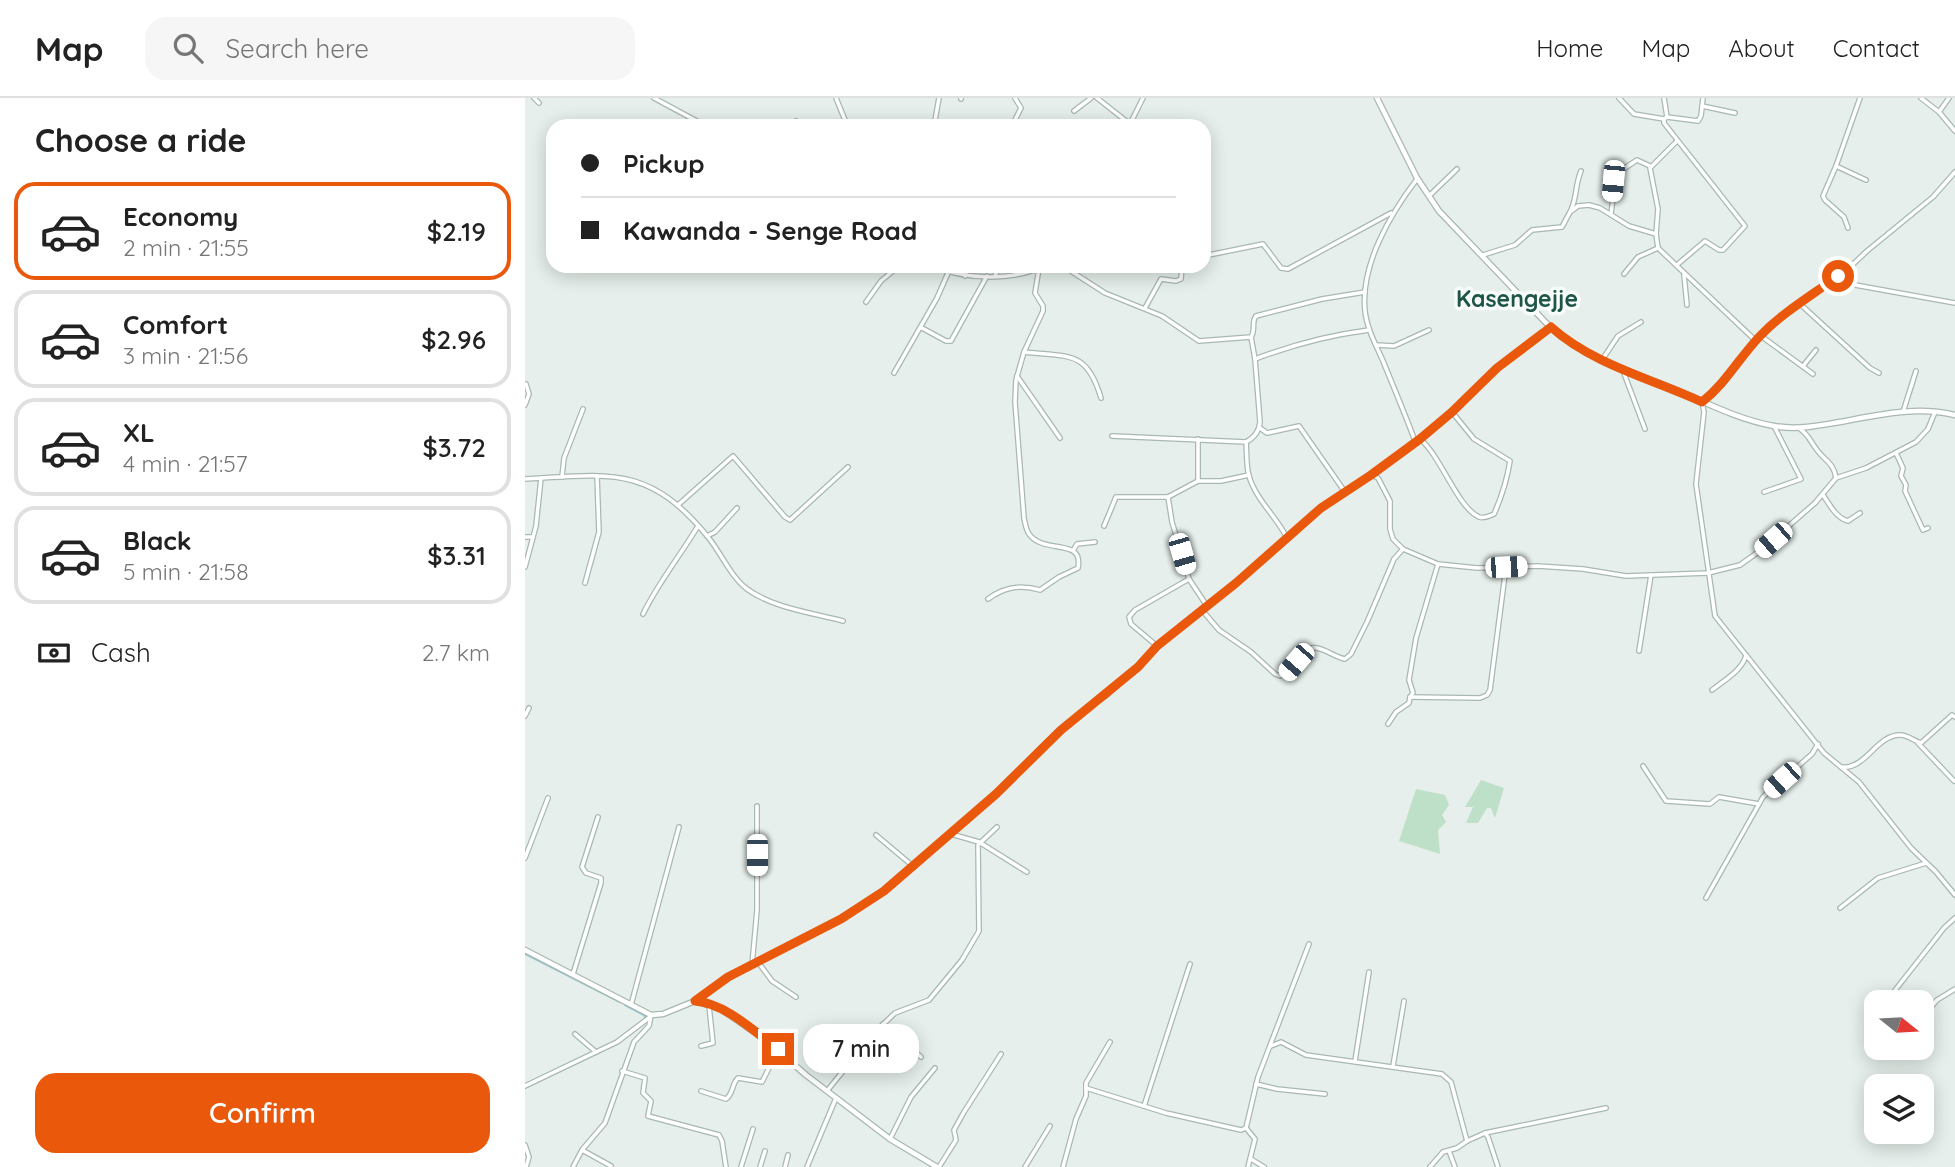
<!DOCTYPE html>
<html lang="en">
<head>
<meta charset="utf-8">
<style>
  :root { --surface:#fff; --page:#f6f6f6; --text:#222; --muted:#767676; --line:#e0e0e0; --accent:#ea580c }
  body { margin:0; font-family:Quicksand,sans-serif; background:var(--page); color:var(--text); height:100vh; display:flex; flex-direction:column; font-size:26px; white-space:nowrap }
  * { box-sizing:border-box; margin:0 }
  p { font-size:23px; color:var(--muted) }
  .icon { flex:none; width:38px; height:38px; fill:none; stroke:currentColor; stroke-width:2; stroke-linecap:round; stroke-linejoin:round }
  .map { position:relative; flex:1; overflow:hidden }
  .details { display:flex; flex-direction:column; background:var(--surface); width:525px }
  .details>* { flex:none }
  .top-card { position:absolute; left:21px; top:21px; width:665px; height:154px; border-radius:21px; box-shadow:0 4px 18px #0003; display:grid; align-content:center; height:154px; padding:0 35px; background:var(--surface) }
  .needle { width:46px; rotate:108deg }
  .fabs { position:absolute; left:1339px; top:892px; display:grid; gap:14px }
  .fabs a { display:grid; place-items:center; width:70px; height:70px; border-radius:14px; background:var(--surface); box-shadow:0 4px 18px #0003; font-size:35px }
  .end { position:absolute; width:32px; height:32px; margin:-16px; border:9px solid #ea580c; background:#fff; box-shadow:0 0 0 4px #fff }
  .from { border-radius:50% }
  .bubble { position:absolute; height:49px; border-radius:21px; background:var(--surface); box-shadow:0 4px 18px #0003; font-size:23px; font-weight:600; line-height:49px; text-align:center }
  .car { position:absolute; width:21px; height:42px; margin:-21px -10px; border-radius:9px; box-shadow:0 0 5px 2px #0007; background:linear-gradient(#fff 24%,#345 0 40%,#fff 0 76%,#345 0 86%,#fff 0) }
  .top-card b { display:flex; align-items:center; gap:24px; height:66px; font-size:26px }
  .top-card b+b { border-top:2px solid var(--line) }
  .top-card i { width:18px; height:18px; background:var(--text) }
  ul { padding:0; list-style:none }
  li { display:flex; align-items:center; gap:21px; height:98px; margin:0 14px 10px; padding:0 21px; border:4px solid var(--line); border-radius:21px }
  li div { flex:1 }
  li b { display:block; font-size:26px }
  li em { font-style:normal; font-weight:600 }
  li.active { border-color:var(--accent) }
  li>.icon { width:63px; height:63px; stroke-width:1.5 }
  h2 { padding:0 35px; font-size:32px; line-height:84px }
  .pay { display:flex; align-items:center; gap:18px; height:77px; padding:0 35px; font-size:26px }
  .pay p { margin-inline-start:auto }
  .action { display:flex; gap:14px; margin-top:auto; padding:14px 35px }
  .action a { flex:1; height:80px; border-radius:21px; background:var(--accent); color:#fff; font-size:28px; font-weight:600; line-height:80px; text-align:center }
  header { display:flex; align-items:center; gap:42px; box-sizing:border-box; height:98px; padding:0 35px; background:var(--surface); border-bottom:2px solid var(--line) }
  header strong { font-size:33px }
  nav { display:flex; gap:38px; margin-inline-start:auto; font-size:24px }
  .search { width:490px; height:63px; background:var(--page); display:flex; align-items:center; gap:18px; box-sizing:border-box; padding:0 24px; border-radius:21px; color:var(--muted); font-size:26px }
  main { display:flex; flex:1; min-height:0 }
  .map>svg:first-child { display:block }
  .green { fill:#bfe0c8 }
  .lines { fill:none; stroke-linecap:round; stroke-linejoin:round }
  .stream { stroke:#8ec9d4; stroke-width:2 }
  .minor-casing { stroke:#a8b8b2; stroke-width:6 }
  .tertiary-casing { stroke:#a8b8b2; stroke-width:7 }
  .minor { stroke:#fff; stroke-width:3.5 }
  .tertiary { stroke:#fff; stroke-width:4.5 }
  .route { stroke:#ea580c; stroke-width:9 }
  .labels { text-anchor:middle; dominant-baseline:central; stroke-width:7; stroke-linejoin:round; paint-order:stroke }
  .quarter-label { font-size:23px; font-weight:bold; fill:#1f5548; stroke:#f7fbf9 }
</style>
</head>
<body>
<header>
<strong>Map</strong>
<div class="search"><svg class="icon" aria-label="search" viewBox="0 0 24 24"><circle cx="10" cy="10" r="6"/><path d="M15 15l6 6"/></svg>Search here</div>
<nav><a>Home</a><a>Map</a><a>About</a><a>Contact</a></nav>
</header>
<main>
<section class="details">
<h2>Choose a ride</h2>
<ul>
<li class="active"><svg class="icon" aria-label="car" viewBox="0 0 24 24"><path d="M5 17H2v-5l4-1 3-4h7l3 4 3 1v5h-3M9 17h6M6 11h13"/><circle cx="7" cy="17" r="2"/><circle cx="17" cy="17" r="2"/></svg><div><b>Economy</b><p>2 min · 21:55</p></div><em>$2.19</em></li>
<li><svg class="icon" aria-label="car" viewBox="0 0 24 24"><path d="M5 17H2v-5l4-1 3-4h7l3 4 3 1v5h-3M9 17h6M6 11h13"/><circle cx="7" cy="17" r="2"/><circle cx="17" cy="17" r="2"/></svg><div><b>Comfort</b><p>3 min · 21:56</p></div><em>$2.96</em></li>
<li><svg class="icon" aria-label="car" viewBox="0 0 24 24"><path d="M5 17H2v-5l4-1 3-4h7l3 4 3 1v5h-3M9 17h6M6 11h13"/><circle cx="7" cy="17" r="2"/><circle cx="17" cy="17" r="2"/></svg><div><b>XL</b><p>4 min · 21:57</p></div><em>$3.72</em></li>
<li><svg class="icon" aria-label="car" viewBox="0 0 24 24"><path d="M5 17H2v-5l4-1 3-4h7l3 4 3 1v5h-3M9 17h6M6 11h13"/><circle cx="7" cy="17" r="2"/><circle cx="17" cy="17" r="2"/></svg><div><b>Black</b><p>5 min · 21:58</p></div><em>$3.31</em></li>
</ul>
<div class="pay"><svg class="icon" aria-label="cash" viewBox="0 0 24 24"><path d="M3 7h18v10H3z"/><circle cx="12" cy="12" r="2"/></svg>Cash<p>2.7 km</p></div>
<div class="action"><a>Confirm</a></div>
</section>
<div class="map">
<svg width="1430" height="1069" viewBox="0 0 1430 1069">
  <rect width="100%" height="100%" fill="#e6efeb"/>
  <g class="green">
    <polygon points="956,682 979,690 970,720 966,710 962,710 953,725 941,725 948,709 940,709"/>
    <polygon points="891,691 920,697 924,707 917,717 921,724 913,732 915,756 874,743"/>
  </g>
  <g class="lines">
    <g class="stream">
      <polyline points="0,856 95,904"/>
      <polyline points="100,907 119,917 121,921"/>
    </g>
    <g class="minor-casing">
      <g id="minor">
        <polyline points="9,0 14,5"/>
        <polyline points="129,0 181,28"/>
        <polyline points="311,0 320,22 320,28"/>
        <polyline points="572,0 605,26"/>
        <polyline points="1094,0 1109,16 1139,21"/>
        <polyline points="1139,0 1142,19"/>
        <polyline points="1396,0 1414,14 1430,33"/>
        <polyline points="436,1 436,0"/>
        <polyline points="1177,8 1210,15"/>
        <polyline points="549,13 566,0"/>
        <polyline points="1414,14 1424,0"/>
        <polyline points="271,23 278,28"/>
        <polyline points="409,28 414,0"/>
        <polyline points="487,28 496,10 490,0"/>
        <polyline points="604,28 618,0"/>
        <polyline points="1311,68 1341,82"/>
        <polyline points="1430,74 1408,99 1342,153 1324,170 1248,226 1231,243 1198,286 1177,304 1179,314 1171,386 1190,518 1299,655 1334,684 1386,750 1411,774 1430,797"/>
        <polyline points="904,98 932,71"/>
        <path d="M1046 112C1052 99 1050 87 1056 73"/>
        <polyline points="1086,116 1091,76 1112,62 1125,68"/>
        <polyline points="1323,130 1319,119 1300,102 1298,98 1311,68 1335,0"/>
        <polyline points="1131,136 1133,111 1125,70 1152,43"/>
        <polyline points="958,157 990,147 1007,132 1037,129 1045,114 1053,108 1064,107 1075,110 1104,128 1131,136 1133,150 1231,243"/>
        <polyline points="679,158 738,146 756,170 763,171 866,115"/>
        <polyline points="1153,166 1180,143 1194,152 1198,152 1220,128 1139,25 1139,21 1142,19 1173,23 1176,18 1178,0"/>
        <path d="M407 168C438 181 487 184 518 168"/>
        <path d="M538 168 580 195 637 218 674 243 726 239C731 232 726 224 731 218L797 201 840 194"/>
        <polyline points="1099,176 1113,159 1133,150"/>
        <polyline points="1159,177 1162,207"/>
        <polyline points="440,178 443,168"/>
        <polyline points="470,178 474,168"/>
        <polyline points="1308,183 1430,205"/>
        <polyline points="341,204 356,183 374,168"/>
        <polyline points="1274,205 1345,270 1354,275"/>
        <polyline points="620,210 636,181 651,183 656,181 657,168"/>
        <polyline points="397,230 421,243 426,243 462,178"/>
        <polyline points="1236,238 1288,276"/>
        <polyline points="851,247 869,248 904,232"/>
        <path d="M499 254C544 259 562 252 576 300"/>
        <path d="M730 261C767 247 805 237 844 232"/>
        <polyline points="1077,262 1093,238 1116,224"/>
        <polyline points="1278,268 1291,252"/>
        <polyline points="1097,270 1120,331"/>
        <polyline points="369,275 412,200 423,175"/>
        <polyline points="492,278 535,340"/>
        <polyline points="0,307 4,296 1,286"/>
        <polyline points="1378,314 1391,273"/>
        <polyline points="735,330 742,335 774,328 820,394"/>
        <path d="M1274 330C1284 337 1285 343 1292 352 1300 363 1309 365 1311 380"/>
        <path d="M587 338 721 344C729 340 734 334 735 324L730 261 726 239"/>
        <polyline points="673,341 673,383"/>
        <path d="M895 341C916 358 932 409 954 419 960 421 964 418 969 416 977 398 982 382 985 363L949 341 927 314"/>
        <path d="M890 343C880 316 869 290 858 263 851 247 842 231 840 213 835 167 866 115 892 81"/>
        <path d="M721 344C722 355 721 368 724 378 731 402 752 419 762 440"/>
        <polyline points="1371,355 1378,370 1376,378 1381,387 1380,393 1398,432 1403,430"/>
        <polyline points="846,377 853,380 865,403 865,431 868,441 878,451 913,466 952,470 1013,468 1058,471 1101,478 1183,475 1215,467 1236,452 1290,405 1311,380 1341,370 1391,344 1403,331 1410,314"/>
        <polyline points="37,379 39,360 58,311"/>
        <path d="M0 381C86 376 124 367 183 439 196 455 206 479 222 491 248 510 288 515 318 523"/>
        <polyline points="1239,394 1276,381 1249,328"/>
        <path d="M1298 397C1305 407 1311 420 1323 423L1335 415"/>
        <polyline points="643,399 647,424 664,481 682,508"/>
        <polyline points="153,407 208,358 260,419 265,422 323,369"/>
        <polyline points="579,428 591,399 643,399 673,383 696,383 724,377"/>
        <polyline points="182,438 190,434 212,410"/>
        <polyline points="0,439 8,439"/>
        <polyline points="549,451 552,446 570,444"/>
        <polyline points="0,469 11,428 16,380"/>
        <polyline points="60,485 74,434 72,378"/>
        <path d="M463 501C479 489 495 486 515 492L534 479 553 470C559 439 519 457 504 436 501 432 500 425 499 420L490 304 491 282 499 254 518 213V208L510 195 514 170"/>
        <path d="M677 512 694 532 726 554 750 576 755 578C766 572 778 547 792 550 802 552 810 559 820 561L826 556 842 524 869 461 878 451"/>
        <path d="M118 516C133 485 155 458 173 428"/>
        <polyline points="632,548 606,526 604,519 610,512 664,481"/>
        <polyline points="1114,553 1126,477"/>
        <path d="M1187 592C1198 583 1218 572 1221 557"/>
        <polyline points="885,599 955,600 962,597 965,592 981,469"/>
        <polyline points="0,618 4,610"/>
        <polyline points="863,626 871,614 884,605 885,599 888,595 884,582 891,540 913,466"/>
        <polyline points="1393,645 1429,683"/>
        <polyline points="1118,668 1141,703 1185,706 1194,699 1234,706"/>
        <path d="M1316 669C1341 672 1351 637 1375 637 1383 637 1389 643 1396 645L1427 617 1430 619"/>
        <polyline points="426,736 454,744 502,774"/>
        <polyline points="351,737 389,769"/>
        <polyline points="0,760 23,700"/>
        <polyline points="1181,800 1238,699 1287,656 1293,646"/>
        <polyline points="1315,810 1353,780 1401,765"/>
        <polyline points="233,864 247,883 271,899"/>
        <polyline points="227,867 232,812 232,708"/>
        <polyline points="48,876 76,785 76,780 61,775 57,769 73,719"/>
        <polyline points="170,903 203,879 316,821 359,793 471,696 519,647 553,617 582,597 613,569 632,548 711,485 796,409 846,377 895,341 927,314 972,270 1025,229"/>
        <polyline points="1360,905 1419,830 1430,820"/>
        <polyline points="106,907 154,729"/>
        <polyline points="1396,921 1412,902 1430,891"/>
        <polyline points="358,926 396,959"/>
        <polyline points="50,936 71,954"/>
        <polyline points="1344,942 1351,934"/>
        <polyline points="176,948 188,945 184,908"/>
        <polyline points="336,948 361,965"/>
        <polyline points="746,948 756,944 781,957 917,976 926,984 942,1043"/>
        <polyline points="830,963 844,874"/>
        <polyline points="868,968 879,903"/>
        <polyline points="97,973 120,980 118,995 126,1003 123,1018 194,1037 197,1043 201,1069"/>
        <polyline points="731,986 752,991 800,996"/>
        <polyline points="0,988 92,944 125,919"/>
        <polyline points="561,990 641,1015 716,1032 721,1030 730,1041 723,1069"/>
        <path d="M176 993 201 1001C208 997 207 985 213 980L237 984 253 952"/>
        <polyline points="302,993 347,937 370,915 404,902 437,862 454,833 453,747 472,729"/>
        <polyline points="619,1008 665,866"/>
        <polyline points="721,1030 733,979 784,846"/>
        <polyline points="960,1035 1081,1010"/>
        <polyline points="365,1041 386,999 410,970"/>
        <polyline points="0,1047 4,1059 1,1069"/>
        <polyline points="57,1052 86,1068"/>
        <polyline points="924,1053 930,1069"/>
        <polyline points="726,1061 739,1069"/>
        <polyline points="48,1069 57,1052 80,1025 109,944 124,928 126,917"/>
        <polyline points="216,1069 228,1031"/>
        <polyline points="235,1069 240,1053"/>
        <polyline points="260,1069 263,1057"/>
        <polyline points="282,1069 311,1000"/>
        <polyline points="414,1069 431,1042 429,1032 439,1014 476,956"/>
        <polyline points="500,1069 525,1028"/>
        <polyline points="538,1069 551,1021 561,998 561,985 585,944"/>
        <polyline points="905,1069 918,1054 932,1050 942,1043 960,1035 963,1039 973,1069"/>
      </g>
    </g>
    <g class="tertiary-casing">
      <g id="tertiary">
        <path d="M852 0 892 80 914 113 1025 229C1061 260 1107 274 1149 291 1181 305 1215 322 1249 328 1260 330 1271 330 1282 329 1331 324 1380 305 1430 317"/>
        <polyline points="0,852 126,917 138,916 170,903 196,911 242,943 281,977 365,1041 412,1069"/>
      </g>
    </g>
    <use href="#minor" class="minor"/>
    <use href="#tertiary" class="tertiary"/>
  </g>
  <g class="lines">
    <path class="route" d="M253 951C230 934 200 905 170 903L203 879 316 821 359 793 471 696 536 632 613 569 632 548 711 485 796 410 846 377 895 341 927 314 972 270 1026 229C1067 266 1127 281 1177 304 1201 285 1214 260 1235 238 1258 214 1286 198 1313 178"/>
  </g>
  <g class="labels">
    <g class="quarter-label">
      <text x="992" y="200">Kasengejje</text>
    </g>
  </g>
</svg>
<div class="fabs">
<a><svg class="needle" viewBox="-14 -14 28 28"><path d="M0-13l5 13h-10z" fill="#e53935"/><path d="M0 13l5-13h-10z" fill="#767676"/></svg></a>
<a><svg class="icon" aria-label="layers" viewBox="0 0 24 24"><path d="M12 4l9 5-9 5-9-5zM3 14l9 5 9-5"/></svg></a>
</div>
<i class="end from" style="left:1313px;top:178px"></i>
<i class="end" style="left:253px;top:951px"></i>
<div class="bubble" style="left:278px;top:926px;width:116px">7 min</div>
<i class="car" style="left:1088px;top:83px;rotate:185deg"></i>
<i class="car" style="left:1248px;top:442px;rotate:229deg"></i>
<i class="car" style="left:657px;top:456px;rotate:164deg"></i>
<i class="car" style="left:981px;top:469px;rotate:88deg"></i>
<i class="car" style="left:771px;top:564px;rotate:221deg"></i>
<i class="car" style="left:1257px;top:682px;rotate:228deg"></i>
<i class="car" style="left:232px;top:757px;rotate:180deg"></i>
<div class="top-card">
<b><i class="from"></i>Pickup</b>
<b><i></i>Kawanda - Senge Road</b>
</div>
</div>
</main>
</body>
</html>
